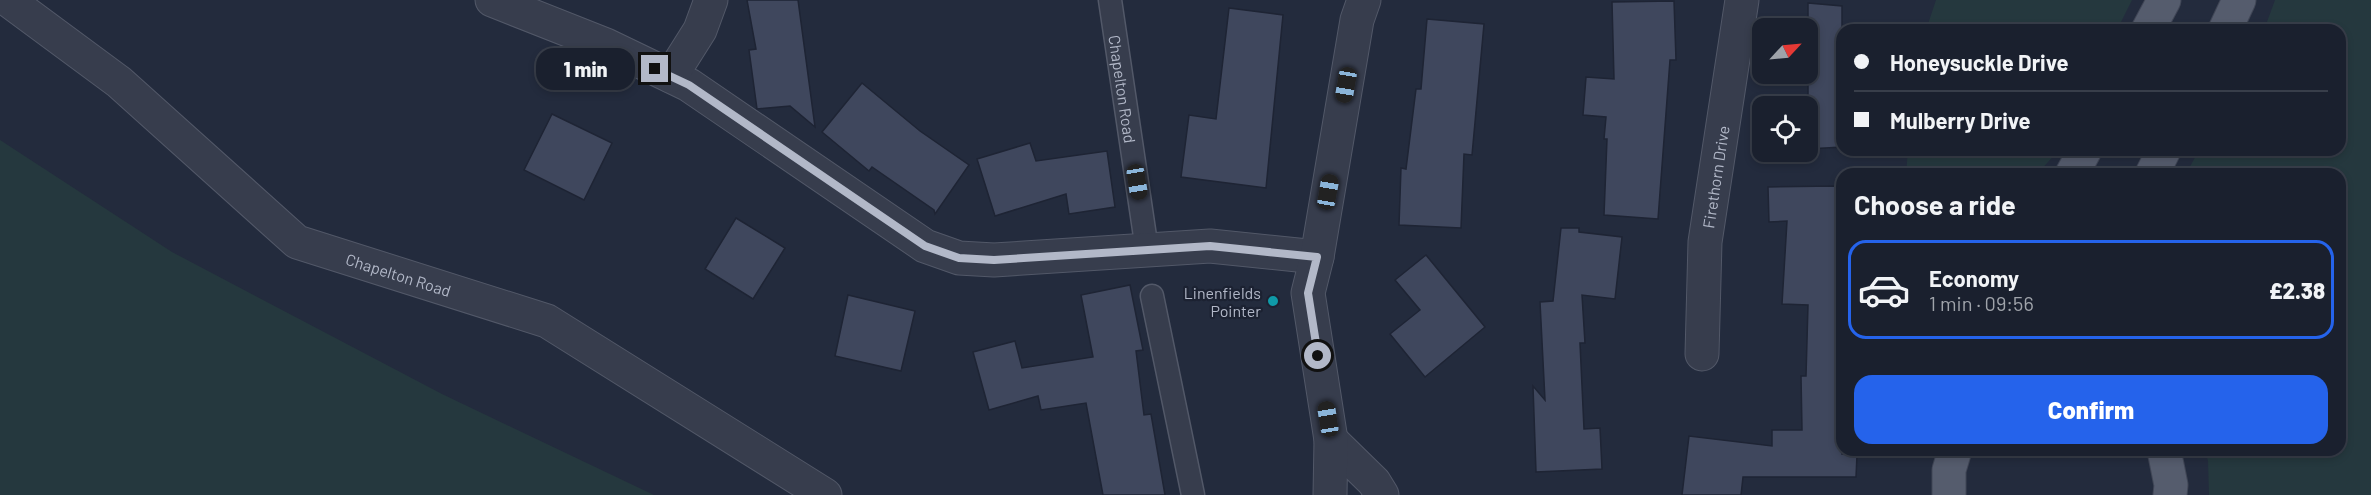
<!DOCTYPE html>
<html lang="en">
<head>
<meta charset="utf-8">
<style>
  :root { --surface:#1a202e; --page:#232836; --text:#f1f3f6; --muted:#9fa3aa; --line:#383e4a; --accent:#2563eb }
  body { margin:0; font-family:Barlow,sans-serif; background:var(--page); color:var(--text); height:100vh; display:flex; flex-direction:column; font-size:22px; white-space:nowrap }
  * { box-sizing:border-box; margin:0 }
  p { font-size:20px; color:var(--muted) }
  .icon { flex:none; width:33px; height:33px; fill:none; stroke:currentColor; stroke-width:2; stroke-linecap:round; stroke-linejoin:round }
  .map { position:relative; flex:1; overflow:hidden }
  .sheet { position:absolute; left:1836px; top:168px; width:510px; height:288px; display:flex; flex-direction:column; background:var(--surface); border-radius:18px; box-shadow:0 3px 9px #0003,0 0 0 2px var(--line) }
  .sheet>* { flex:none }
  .banner { position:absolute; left:1836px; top:24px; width:510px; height:132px; border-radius:18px; box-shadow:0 3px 9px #0003,0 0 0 2px var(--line); display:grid; align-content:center; height:132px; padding:0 18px; background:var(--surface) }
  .needle { width:39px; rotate:64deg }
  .controls { position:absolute; left:1752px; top:18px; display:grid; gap:12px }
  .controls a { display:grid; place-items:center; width:66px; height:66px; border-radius:12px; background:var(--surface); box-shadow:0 3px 9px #0003,0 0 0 2px var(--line); font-size:30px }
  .end { position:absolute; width:27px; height:27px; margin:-14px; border:8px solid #b2b8c8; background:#111; box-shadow:0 0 0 3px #111 }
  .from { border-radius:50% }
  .bubble { position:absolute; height:42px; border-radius:18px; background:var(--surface); box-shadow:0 3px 9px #0003,0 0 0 2px var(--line); font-size:20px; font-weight:800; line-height:42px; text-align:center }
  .car { position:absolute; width:18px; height:36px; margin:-18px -9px; border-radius:8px; box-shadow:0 0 4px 2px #0007; background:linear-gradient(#222 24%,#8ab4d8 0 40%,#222 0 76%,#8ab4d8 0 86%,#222 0) }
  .banner b { display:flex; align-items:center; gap:21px; height:57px; font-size:22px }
  .banner b+b { border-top:2px solid var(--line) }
  .banner i { width:15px; height:15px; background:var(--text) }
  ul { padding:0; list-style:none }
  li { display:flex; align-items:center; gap:18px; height:99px; margin:0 12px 9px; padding:0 6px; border:3px solid transparent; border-radius:18px }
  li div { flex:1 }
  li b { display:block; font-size:22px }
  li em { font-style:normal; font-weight:800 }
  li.selected { border-color:var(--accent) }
  li>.icon { width:54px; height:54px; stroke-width:1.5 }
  h2 { padding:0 18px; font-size:27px; line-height:72px }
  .primary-button { display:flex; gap:12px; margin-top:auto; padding:12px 18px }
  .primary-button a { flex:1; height:69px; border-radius:18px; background:var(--accent); color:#fff; font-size:24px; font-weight:800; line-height:69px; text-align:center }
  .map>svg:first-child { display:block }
  .green { fill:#25383e }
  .building { fill:#3f475d; stroke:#1e2434; stroke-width:1.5 }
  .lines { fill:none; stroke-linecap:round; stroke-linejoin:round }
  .lane-casing { stroke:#525868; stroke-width:25 }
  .street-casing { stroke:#525868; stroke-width:35 }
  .primary-casing { stroke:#404656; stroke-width:35 }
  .lane { stroke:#373d4d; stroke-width:22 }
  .street { stroke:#373d4d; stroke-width:33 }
  .primary { stroke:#555c6d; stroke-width:33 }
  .route { stroke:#b2b8c8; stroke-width:8 }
  .culture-dot { fill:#0f9aa8; stroke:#1c2232; stroke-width:2 }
  .labels { text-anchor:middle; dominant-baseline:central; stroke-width:4.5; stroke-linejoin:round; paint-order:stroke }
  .street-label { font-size:16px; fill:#b2b8c8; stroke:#1c2232 }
  .poi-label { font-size:16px; fill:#b2b8c8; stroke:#1c2232; text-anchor:end }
</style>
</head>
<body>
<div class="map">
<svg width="2371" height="495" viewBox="0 0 2371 495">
  <rect width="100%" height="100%" fill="#232b3d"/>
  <g class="green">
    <polygon points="1936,0 2132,0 2117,30 1926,30"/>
    <polygon points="2275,0 2371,0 2371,495 2209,495 2208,461 2205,450 2340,450 2340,174 2186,174 2199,150 2340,150 2340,30 2264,30"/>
    <polygon points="0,140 172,252 442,394 654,495 0,495"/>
    <polygon points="1908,150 2059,150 2037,174 1906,174"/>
  </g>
  <g class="building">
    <polygon points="747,0 798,0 815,127 790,106 757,109 749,50 756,49"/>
    <polygon points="1674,1 1676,60 1670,60 1658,219 1604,215 1607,139 1604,139 1606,117 1583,115 1586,77 1614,79 1612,2"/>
    <polygon points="1808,3 1842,6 1842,147 1808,149"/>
    <polygon points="1229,8 1283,15 1266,188 1181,177 1189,115 1216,119"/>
    <polygon points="1427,19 1484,24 1472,155 1464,154 1461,228 1399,225 1401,168 1406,169 1416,89 1421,89"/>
    <polygon points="862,83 920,131 969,165 935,214 934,210 872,167 869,171 822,132"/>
    <polygon points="552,114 612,143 584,200 524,170"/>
    <polygon points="1030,143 1036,161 1107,151 1115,207 1069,214 1066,194 995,216 977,159"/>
    <polygon points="1836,186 1838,245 1842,245 1842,454 1857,455 1856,477 1743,477 1741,495 1682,495 1689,436 1772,446 1772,430 1802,430 1801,376 1806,376 1808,305 1782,304 1787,221 1769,222 1768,187"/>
    <polygon points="736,218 785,248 753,299 705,269"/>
    <polygon points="1561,228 1579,228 1579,232 1622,237 1615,299 1582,295 1585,343 1580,343 1584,429 1600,428 1602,469 1536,472 1533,386 1545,400 1540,302 1553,301"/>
    <polygon points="1426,255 1485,327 1425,377 1390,334 1420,310 1395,280"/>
    <polygon points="1130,285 1143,350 1136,351 1144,415 1151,414 1165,495 1103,495 1086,403 1041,410 1038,396 989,410 973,352 1015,341 1022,368 1093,357 1081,295"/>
    <polygon points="848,295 915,311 901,371 835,356"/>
  </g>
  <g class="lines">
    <g class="lane-casing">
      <g id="lane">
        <path id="s1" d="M1110 0 1147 250"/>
        <polyline points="1152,296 1193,495"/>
      </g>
    </g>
    <g class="street-casing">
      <g id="street">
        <path id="s2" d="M8 0 119 82 297 242 547 321 825 495"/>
        <polyline points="492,0 606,45 689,85 925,246 959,258 994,260 1210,246 1317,257"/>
        <polyline points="671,76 700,30 711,0"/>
        <path id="s3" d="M1702 354 1705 242 1742 0"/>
        <polyline points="1331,440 1374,482 1382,495"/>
        <polyline points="1330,495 1331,440 1308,293 1317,257 1357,20 1364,0"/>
      </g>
    </g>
    <g class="primary-casing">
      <g id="primary">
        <polyline points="2148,30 2164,0"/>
        <polyline points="2225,30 2239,0"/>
        <polyline points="2072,174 2085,150"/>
        <polyline points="2152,174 2164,150"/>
        <polyline points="2164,450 2171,485 2170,495"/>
        <polyline points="1949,495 1949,470 1955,450"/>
      </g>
    </g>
    <use href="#lane" class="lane"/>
    <use href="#street" class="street"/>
    <use href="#primary" class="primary"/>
  </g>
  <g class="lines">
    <polyline class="route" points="655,69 689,85 925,246 959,258 994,260 1210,246 1317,257 1308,293 1318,356"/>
  </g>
  <circle class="culture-dot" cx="1273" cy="301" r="6"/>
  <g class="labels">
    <g class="street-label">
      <text stroke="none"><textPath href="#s1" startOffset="90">Chapelton Road</textPath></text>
      <text stroke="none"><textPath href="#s3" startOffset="178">Firethorn Drive</textPath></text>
      <text stroke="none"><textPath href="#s2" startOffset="484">Chapelton Road</textPath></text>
    </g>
    <g class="poi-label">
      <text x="1261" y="292">Linenfields<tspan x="1261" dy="18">Pointer</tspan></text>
    </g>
  </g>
</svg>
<div class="controls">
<a><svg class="needle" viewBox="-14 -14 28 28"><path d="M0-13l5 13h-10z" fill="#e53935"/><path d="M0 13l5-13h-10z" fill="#9fa3aa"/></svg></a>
<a><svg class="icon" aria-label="locate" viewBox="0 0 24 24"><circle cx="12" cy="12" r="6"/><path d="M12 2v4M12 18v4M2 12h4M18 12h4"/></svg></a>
</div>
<i class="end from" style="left:1318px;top:356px"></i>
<i class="end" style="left:655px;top:69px"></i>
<div class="bubble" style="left:536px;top:48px;width:99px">1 min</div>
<i class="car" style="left:1346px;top:85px;rotate:190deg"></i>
<i class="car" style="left:1137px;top:182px;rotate:171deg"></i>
<i class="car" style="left:1328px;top:192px;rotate:10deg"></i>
<i class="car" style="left:1328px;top:419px;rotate:351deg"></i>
<div class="banner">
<b><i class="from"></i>Honeysuckle Drive</b>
<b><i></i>Mulberry Drive</b>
</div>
<section class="sheet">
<h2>Choose a ride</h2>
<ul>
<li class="selected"><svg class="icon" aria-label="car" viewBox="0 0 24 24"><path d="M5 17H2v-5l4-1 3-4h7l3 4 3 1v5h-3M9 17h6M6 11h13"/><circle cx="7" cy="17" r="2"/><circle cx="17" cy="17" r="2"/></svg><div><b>Economy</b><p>1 min · 09:56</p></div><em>£2.38</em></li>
</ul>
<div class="primary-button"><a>Confirm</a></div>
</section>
</div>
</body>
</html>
